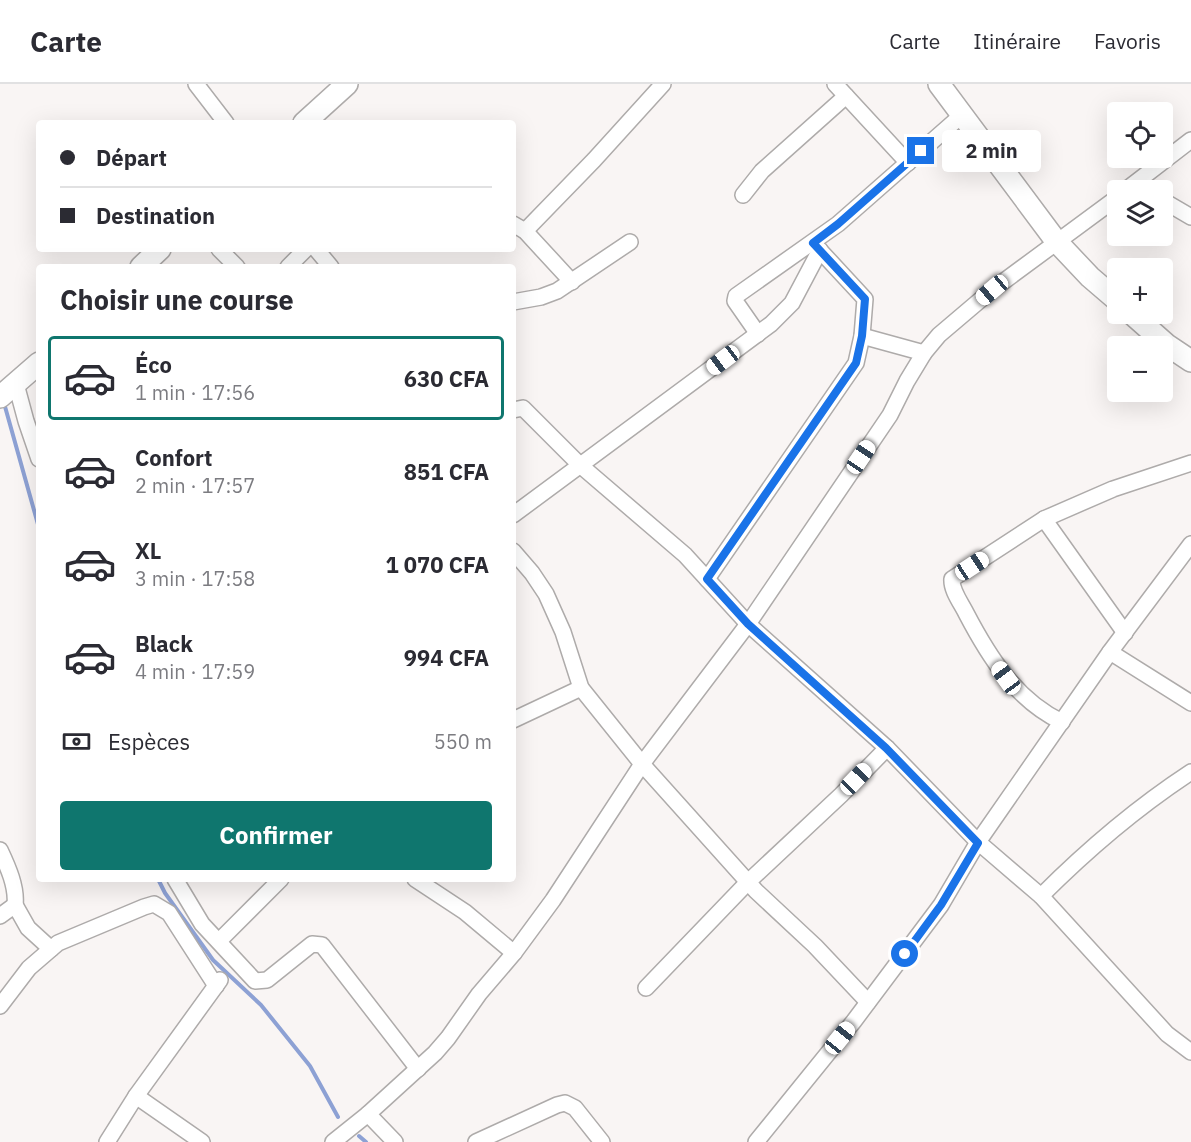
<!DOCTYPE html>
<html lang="fr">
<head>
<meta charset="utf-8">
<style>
  :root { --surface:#fff; --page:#f2f2f3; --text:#2b2b33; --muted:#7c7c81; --line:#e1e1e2; --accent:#0f766e }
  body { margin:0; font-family:"IBM Plex Sans",sans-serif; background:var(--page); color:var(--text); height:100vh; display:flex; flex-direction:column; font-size:22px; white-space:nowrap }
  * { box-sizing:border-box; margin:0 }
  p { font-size:20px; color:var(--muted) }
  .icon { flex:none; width:33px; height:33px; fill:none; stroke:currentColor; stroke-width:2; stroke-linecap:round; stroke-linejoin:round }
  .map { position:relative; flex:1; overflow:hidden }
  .drawer { position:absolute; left:36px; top:180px; width:480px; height:618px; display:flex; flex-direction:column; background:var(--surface); border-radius:6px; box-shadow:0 6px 24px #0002 }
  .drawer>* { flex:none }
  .guide { position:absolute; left:36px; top:36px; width:480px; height:132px; border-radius:6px; box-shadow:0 6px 24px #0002; display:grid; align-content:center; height:132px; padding:0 24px; background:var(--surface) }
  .tools { position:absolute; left:1107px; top:18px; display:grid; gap:12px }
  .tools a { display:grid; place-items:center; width:66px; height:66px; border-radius:6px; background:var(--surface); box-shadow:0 6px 24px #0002; font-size:30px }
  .end { position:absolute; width:27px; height:27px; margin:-14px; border:8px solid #1a73e8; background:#fff; box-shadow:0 0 0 3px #fff }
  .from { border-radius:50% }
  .bubble { position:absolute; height:42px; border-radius:6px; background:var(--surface); box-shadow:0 6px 24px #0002; font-size:20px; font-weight:800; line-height:42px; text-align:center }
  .car { position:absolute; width:18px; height:36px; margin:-18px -9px; border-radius:8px; box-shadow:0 0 4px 2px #0007; background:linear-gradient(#fff 24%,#345 0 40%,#fff 0 76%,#345 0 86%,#fff 0) }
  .guide b { display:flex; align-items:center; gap:21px; height:57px; font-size:22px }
  .guide b+b { border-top:2px solid var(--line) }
  .guide i { width:15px; height:15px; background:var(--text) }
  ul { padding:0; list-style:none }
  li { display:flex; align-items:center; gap:18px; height:84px; margin:0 12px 9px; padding:0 12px; border:3px solid transparent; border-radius:6px }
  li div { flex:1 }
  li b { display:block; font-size:22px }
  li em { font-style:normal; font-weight:800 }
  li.active { border-color:var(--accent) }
  li>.icon { width:54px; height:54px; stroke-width:1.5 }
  h2 { padding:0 24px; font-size:27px; line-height:72px }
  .pay { display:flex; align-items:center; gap:15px; height:66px; padding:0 24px; font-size:22px }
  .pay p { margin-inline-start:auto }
  .action { display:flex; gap:12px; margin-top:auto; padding:12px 24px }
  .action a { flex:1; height:69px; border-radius:6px; background:var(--accent); color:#fff; font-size:24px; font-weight:800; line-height:69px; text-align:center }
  header { display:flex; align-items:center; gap:36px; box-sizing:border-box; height:84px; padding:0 30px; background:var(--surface); border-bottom:2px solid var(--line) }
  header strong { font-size:28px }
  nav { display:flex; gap:33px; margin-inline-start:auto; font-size:21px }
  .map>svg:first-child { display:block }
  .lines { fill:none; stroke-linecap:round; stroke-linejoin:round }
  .stream { stroke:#8da1d4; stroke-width:4 }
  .street-casing { stroke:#aeabaa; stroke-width:18 }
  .secondary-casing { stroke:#aeabaa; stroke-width:24 }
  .street { stroke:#fff; stroke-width:15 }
  .secondary { stroke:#fff; stroke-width:21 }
  .route { stroke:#1a73e8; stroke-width:8 }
</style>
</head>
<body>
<header>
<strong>Carte</strong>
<nav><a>Carte</a><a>Itinéraire</a><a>Favoris</a></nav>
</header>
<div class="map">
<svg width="1191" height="1058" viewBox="0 0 1191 1058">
  <rect width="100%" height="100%" fill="#f9f5f4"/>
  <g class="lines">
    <g class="stream">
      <polyline points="4,319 39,444"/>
      <polyline points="158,795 165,809 213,876 261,921 310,982 338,1033"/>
      <polyline points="359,1052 366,1058"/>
    </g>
    <g class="street-casing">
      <g id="street">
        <polyline points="196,0 226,39"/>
        <polyline points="835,0 908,79"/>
        <polyline points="1126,106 1191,56"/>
        <polyline points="743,111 762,87 846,12"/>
        <polyline points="1162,116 1191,133"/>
        <polyline points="513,140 525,147 572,198"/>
        <polyline points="525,147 594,76 663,0"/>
        <polyline points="219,165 237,183"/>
        <polyline points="316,165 331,183"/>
        <polyline points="288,183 306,165"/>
        <polyline points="513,218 541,213 557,207 630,158"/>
        <polyline points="758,250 735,217 736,212 838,140 962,31"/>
        <polyline points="862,252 924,269"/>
        <polyline points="16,300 26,337 39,375"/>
        <polyline points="513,326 523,324 580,381 685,471 748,540 887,664 978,758 1041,812 1167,950 1191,968"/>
        <polyline points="513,431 771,240 792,219 820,166"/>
        <polyline points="1044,435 1125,549"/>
        <polyline points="513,467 532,489 546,510 563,548 581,604 642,680 756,807 815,862 868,918"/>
        <polyline points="707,495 856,279 862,252 865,215 814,160"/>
        <polyline points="1110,568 1191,619"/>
        <polyline points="513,636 581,604"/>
        <path d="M1062 638C1016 616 989 573 966 529 961 519 951 506 952 495L1044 435 1113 405 1191 379"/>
        <path d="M0 766C8 783 17 803 15 821"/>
        <polyline points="175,795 202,840 255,897 267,896 312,860 322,861 418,985"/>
        <polyline points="415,795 465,828 514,869"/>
        <path d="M1041 812C1087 766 1136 724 1191 688"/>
        <polyline points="0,832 15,821 28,844 51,865"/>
        <polyline points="219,857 281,795"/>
        <polyline points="646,904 748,798 841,711 887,664"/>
        <polyline points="0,922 29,884 58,859 144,823 154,820 169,829 216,902"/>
        <polyline points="136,1012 202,1058"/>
        <polyline points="368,1030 395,1058"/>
        <polyline points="107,1058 136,1012 220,896"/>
        <polyline points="333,1058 368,1030 435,969 448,954 479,910 514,869 553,816 642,680 748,540 890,331 907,297 924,269 939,251 992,206 1118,113"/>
        <polyline points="476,1058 557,1021 565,1019 575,1024 602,1058"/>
        <polyline points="756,1058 854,937 941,821 978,758 1110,568 1191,460"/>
      </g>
    </g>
    <g class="secondary-casing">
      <g id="secondary">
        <polyline points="939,0 1056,157 1090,193 1118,217"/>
        <polyline points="304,39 347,0"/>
        <polyline points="141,183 160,165"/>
        <polyline points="1132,230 1167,261 1191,277"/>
        <polyline points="0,313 39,279"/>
      </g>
    </g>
    <use href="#street" class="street"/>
    <use href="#secondary" class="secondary"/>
  </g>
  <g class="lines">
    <polyline class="route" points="905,870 941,821 978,759 886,664 748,540 707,495 856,279 862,252 865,215 813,159 838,140 921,67"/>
  </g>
</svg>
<div class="tools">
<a><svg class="icon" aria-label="locate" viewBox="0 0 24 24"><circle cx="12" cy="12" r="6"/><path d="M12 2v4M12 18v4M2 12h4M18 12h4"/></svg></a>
<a><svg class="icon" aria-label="layers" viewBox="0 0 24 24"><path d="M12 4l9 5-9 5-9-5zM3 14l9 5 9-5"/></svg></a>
<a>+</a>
<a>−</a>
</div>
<i class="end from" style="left:905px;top:870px"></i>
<i class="end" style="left:921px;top:67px"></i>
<div class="bubble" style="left:942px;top:46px;width:99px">2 min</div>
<i class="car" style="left:992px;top:206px;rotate:230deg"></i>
<i class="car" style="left:723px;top:276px;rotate:233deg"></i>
<i class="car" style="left:861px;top:373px;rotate:34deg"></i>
<i class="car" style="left:972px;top:482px;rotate:57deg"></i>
<i class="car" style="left:1006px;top:594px;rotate:324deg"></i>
<i class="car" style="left:856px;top:695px;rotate:44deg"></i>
<i class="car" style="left:840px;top:954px;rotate:39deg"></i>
<div class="guide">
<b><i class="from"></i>Départ</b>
<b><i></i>Destination</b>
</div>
<section class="drawer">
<h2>Choisir une course</h2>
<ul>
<li class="active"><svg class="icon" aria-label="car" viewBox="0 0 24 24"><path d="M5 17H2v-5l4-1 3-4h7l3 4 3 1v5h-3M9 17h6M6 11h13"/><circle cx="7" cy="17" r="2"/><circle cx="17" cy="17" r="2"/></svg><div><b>Éco</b><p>1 min · 17:56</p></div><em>630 CFA</em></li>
<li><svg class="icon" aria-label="car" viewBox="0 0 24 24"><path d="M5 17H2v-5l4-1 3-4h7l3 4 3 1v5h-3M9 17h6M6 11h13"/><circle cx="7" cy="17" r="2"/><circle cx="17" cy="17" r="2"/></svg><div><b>Confort</b><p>2 min · 17:57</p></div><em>851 CFA</em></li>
<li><svg class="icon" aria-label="car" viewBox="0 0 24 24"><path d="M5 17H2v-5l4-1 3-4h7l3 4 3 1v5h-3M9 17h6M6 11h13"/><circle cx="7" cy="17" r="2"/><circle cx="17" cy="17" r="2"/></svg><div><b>XL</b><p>3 min · 17:58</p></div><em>1 070 CFA</em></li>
<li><svg class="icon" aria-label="car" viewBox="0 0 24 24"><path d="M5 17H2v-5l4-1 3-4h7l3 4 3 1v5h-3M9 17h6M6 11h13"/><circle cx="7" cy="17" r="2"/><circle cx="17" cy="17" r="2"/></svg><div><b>Black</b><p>4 min · 17:59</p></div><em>994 CFA</em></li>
</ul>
<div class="pay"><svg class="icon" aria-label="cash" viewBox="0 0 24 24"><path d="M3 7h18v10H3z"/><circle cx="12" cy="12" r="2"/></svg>Espèces<p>550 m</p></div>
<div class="action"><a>Confirmer</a></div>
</section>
</div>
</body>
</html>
